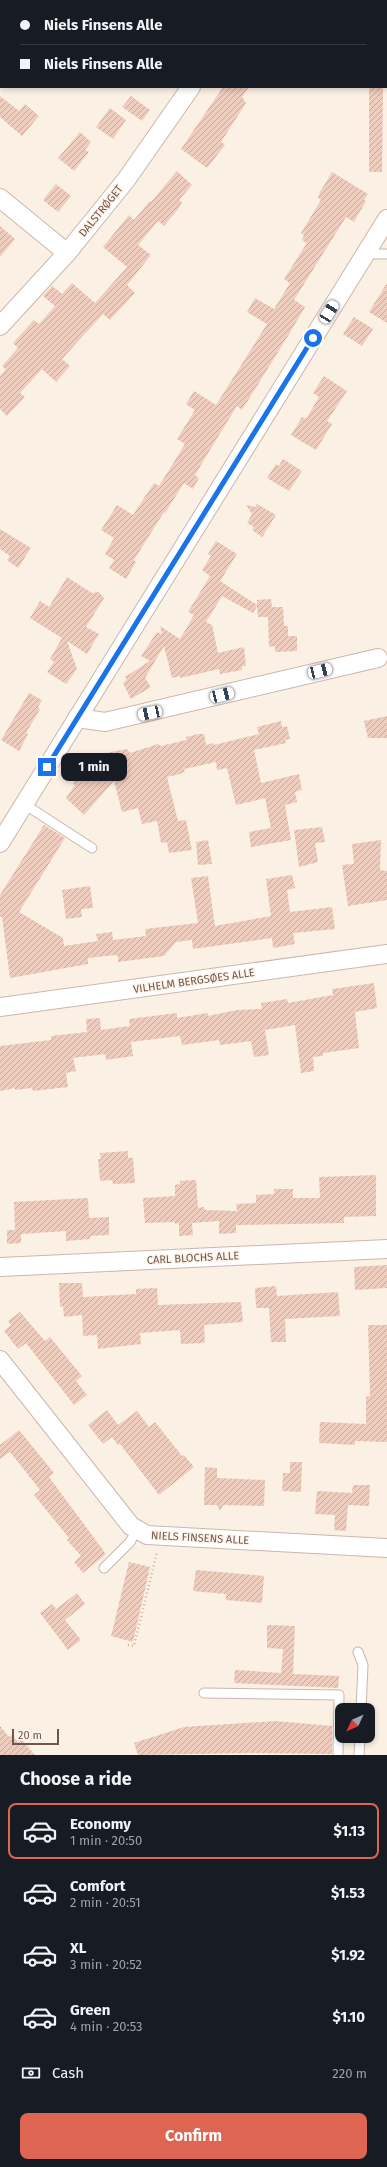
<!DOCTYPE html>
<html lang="en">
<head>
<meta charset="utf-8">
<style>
  :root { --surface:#171b24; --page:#20242c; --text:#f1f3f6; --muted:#9ea1a6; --line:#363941; --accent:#dd6551 }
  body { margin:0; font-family:"Fira Sans",sans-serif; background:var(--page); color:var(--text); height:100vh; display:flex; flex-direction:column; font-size:15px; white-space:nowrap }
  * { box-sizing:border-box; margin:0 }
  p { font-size:13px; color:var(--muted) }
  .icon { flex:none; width:22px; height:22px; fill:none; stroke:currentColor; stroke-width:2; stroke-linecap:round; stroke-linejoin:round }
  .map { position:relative; height:1755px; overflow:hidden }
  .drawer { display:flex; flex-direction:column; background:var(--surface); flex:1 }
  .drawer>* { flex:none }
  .banner { position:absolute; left:0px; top:0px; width:387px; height:88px; box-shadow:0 2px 6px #0003; display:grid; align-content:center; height:88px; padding:0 20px; background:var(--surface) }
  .needle { width:26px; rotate:226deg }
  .fabs { position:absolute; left:335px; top:1703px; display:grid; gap:8px }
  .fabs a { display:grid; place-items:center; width:40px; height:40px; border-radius:8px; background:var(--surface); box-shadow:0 2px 6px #0003; font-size:20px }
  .scale { position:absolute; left:12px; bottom:10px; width:47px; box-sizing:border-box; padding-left:4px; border:2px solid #71564c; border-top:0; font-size:11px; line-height:14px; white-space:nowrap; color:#71564c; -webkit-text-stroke:3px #fef4ea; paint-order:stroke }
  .end { position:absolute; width:18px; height:18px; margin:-9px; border:5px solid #1a73e8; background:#fff; box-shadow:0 0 0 2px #fff }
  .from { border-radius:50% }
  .bubble { position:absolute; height:28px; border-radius:8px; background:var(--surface); box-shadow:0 2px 6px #0003; font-size:13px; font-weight:700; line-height:28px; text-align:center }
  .car { position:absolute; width:12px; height:24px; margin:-12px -6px; border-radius:5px; box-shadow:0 0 3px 1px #0007; background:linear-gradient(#fff 24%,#345 0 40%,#fff 0 76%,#345 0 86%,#fff 0) }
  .banner b { display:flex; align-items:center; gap:14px; height:38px; font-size:15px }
  .banner b+b { border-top:1px solid var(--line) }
  .banner i { width:10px; height:10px; background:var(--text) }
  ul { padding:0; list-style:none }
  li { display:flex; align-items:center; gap:12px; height:56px; margin:0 8px 6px; padding:0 12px; border:2px solid transparent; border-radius:8px }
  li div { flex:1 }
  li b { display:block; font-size:15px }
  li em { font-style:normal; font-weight:700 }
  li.selected { border-color:var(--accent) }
  li>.icon { width:36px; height:36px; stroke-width:1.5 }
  h2 { padding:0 20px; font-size:18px; line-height:48px }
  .pay { display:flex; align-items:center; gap:10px; height:44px; padding:0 20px; font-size:15px }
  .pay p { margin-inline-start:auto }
  .action { display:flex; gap:8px; margin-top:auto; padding:8px 20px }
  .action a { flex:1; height:46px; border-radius:8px; background:var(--accent); color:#fff; font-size:16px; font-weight:700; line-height:46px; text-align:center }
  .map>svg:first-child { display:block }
  .building { fill:url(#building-hatch) }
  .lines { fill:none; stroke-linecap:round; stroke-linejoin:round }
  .service-casing { stroke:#cbb7ac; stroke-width:11 }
  .minor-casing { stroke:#cbb7ac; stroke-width:20 }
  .path { stroke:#d3b0a1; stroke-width:2.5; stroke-dasharray:1 3; stroke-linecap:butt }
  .service { stroke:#fff; stroke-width:9 }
  .minor { stroke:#fff; stroke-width:18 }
  .route { stroke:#1a73e8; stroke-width:5 }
  .labels { text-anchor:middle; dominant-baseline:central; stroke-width:3; stroke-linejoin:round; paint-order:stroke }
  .street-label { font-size:11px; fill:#71564c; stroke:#fef4ea }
</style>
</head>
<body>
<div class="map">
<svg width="387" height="1755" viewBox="0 0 387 1755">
  <defs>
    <pattern id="building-hatch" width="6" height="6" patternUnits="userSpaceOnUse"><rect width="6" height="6" fill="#eecdbe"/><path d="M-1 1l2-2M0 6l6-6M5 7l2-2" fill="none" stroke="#c5a99d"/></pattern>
  </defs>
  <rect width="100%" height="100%" fill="#fbf0e4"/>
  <g class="building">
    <polygon points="223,87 249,87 242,97 246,103 221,142 225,145 207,168 181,149"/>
    <polygon points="369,87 383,87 382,172 369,172"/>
    <polygon points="0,96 19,111 25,104 39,116 22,136 0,117"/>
    <polygon points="131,96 150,110 142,121 122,107"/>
    <polygon points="110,108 126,120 113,139 96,127"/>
    <polygon points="80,132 91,142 85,150 89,152 74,171 58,158"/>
    <polygon points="177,171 192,185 179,200 182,202 179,208 164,226 158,221 138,245 151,255 127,285 135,293 110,320 103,314 62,359 70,366 56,382 42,369 20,393 25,397 7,416 0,409 0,376 6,369 2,366 18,348 13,343 34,320 39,324 55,306 43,296 52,286 62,294 72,283 95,303 127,267 103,247 129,215 134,220 150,201 151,202"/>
    <polygon points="332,172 368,194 364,200 366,201 354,222 346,217 294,300 305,307 288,336 242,410 237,406 216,440 195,475 199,478 193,489 184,483 165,513 164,512 134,560 136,562 126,579 109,568 114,560 105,554 114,538 101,530 117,505 133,515 154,483 159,486 185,444 177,439 195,410 186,404 194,391 216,405 267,324 247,312 255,298 274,309 290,283 284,279 307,243 302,240 304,235 301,233 321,200 318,198 320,192"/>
    <polygon points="56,184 71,196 58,212 43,200"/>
    <polygon points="0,226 15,239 0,257"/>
    <polygon points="387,283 387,323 369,312"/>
    <polygon points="354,317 373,329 362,346 343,334"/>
    <polygon points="324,376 347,391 327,421 332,424 316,450 291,435 302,417 306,419 319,397 313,393"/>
    <polygon points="283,459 302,471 289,491 267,478 276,464 279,466"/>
    <polygon points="257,504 276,515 262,537 252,530 254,527 247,523 252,514 246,505 256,507"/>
    <polygon points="0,529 31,548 18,568 7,560 10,556 0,549"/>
    <polygon points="216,541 237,554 220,581 257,605 257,600 271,599 272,607 283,607 284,626 288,626 288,636 297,636 297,651 275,652 275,646 269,647 268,617 258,617 257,606 253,613 222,596 206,622 212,625 218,653 244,647 246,666 242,666 242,670 220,674 219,669 180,678 180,676 172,678 164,646 145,678 151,687 131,699 123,683 127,680 125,677 150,661 141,656 157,632 162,634 160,626 180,639 194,615 188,612 210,576 202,570 211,556 208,554"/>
    <polygon points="67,577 92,593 99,592 104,598 86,627 99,634 87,654 67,641 77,669 66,684 47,672 54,662 50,659 62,638 30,618 40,601 49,607"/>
    <polygon points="29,693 42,700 38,707 40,709 26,733 28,734 19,751 1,740"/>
    <polygon points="387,716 387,738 368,738 364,721"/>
    <polygon points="281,721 282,727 287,726 290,739 285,740 286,743 254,750 261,783 299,774 302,790 295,792 297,802 285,805 291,840 251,847 249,832 271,828 265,798 236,805 227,768 217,770 216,762 184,769 185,771 180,774 167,777 178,821 186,820 192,850 169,853 167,842 161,843 157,821 142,824 138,808 122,812 114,781 84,815 66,798 75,785 73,784 83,766 90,770 92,766 106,776 101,754 127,749 130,753 158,744 161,746 186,740 187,742 186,737 199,734 204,734 206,745 214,743 214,745 259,734 257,727"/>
    <polygon points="44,825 65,838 19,912 63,938 64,946 98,941 96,934 112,932 113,940 146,936 145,929 198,923 191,878 208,876 215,926 271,916 266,879 292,875 295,888 287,890 290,912 332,907 335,929 293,933 295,944 273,948 272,938 193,949 192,940 176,942 164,956 118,962 118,956 115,955 88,958 88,964 10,978 2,917 0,917 0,895"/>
    <polygon points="322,827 325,842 315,843 318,862 299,867 294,830"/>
    <polygon points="208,840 212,864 198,865 196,842"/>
    <polygon points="381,840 380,870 387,871 387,900 348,906 342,865 354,864 352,844"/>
    <polygon points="90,886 93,908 81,909 82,917 66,919 62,890"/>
    <polygon points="374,983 377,1008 355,1012 359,1048 323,1053 323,1056 313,1057 314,1071 301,1073 295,1025 265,1030 269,1055 254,1057 251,1041 220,1045 219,1040 182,1045 180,1036 131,1042 133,1056 106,1060 105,1054 73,1058 76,1071 66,1073 68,1087 33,1091 32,1088 15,1090 15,1088 0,1091 0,1046 51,1040 51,1036 87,1032 86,1019 100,1018 101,1030 130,1026 129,1019 177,1013 177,1018 208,1013 208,1016 237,1010 262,1009 261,1003 287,999 288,1003 333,995 332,989"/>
    <polygon points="128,1151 128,1158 133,1158 135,1183 113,1184 112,1180 100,1181 98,1159 101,1159 100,1153"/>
    <polygon points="376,1175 376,1216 344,1217 344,1223 236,1225 236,1233 219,1234 219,1221 192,1223 193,1235 179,1236 179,1223 175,1224 175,1222 145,1223 143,1198 175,1196 175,1185 180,1184 180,1181 196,1180 198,1208 204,1207 205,1210 237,1211 236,1204 256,1203 256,1195 274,1194 274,1189 293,1189 293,1198 320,1198 319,1177"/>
    <polygon points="88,1198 89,1218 109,1217 109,1235 90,1236 90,1239 66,1241 66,1231 21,1234 21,1243 7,1244 7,1230 15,1230 14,1202"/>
    <polygon points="387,1265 387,1288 355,1290 354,1267"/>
    <polygon points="59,1283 82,1283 83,1297 136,1294 136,1289 157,1288 158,1305 241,1302 243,1322 204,1325 205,1343 181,1344 180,1330 140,1333 141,1344 98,1349 97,1335 83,1336 82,1315 64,1317 63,1306 60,1307"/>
    <polygon points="276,1286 277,1296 338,1292 340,1316 285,1319 286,1342 271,1342 269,1308 256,1308 255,1288"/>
    <polygon points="20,1312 45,1341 50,1337 82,1376 76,1381 87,1395 74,1405 26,1343 18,1349 4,1331 11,1325 8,1321"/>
    <polygon points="368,1325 387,1325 387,1442 355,1441 355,1445 319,1443 320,1422 366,1424 366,1397 370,1396"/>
    <polygon points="107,1410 118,1425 137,1411 149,1427 155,1422 182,1456 184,1455 194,1467 159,1495 120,1444 118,1445 112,1437 103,1444 88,1425"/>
    <polygon points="19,1430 54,1473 49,1477 106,1554 83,1573 74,1562 81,1556 67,1540 69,1538 34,1495 40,1490 10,1452 0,1459 0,1445"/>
    <polygon points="290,1462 302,1462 301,1492 282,1491 283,1473 290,1473"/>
    <polygon points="205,1467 217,1468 217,1478 265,1480 264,1506 223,1505 220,1511 217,1505 204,1505"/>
    <polygon points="353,1485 370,1485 369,1506 348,1505 346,1531 334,1530 335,1515 315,1514 317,1491 352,1493"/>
    <polygon points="129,1562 150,1567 133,1642 111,1636"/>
    <polygon points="196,1570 264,1576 262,1603 226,1600 226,1594 193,1591"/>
    <polygon points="77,1593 85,1604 65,1620 81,1640 68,1650 40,1613 52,1604 56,1609"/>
    <polygon points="267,1625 295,1626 293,1674 339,1676 338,1688 234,1683 235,1670 281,1673 283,1649 267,1648"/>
    <polygon points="276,1721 332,1726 332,1754 248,1753 138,1755 134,1743 184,1727"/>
    <polygon points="0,1726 9,1737 12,1735 18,1742 21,1739 35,1755 0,1755"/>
  </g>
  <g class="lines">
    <g class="service-casing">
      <g id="service">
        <polyline points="365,254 387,254"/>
        <polyline points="24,804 92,848"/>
        <polyline points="104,1568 130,1542 137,1530"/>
        <polyline points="358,1652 363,1665 361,1710"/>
        <polyline points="204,1693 339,1695 338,1755"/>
        <polyline points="359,1755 360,1736"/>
      </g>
    </g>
    <g class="minor-casing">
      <g id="minor">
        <polyline points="101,0 102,1"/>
        <polyline points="247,1 247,0"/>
        <polyline points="0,198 67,253"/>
        <polyline points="0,326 67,253 126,180 191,87"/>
        <polyline points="77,718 105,722 378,658"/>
        <polyline points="0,843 387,219"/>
        <polyline points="0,1007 387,954"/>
        <polyline points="0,1267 387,1249"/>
        <polyline points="0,1360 131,1526 147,1535 387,1548"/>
      </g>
    </g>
    <polyline class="path" points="128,1645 134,1646 157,1552"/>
    <use href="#service" class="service"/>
    <use href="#minor" class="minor"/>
  </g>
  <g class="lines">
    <polyline class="route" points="47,767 313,338"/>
  </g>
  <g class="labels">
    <g class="street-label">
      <text transform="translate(101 211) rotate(-51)">DALSTRØGET</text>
      <text transform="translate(194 981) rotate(-8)">VILHELM BERGSØES ALLE</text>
      <text transform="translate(193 1258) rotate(-3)">CARL BLOCHS ALLE</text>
      <text transform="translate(200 1538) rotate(3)">NIELS FINSENS ALLE</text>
    </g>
  </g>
</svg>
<div class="fabs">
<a><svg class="needle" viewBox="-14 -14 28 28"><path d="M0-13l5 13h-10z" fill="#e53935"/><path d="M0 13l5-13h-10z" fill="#9ea1a6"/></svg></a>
</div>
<div class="scale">20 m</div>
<i class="end from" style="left:313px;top:338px"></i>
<i class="end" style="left:47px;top:767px"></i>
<div class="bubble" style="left:61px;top:753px;width:66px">1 min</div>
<i class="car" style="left:329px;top:312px;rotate:32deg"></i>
<i class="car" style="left:320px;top:671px;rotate:76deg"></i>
<i class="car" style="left:222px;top:695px;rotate:76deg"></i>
<i class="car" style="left:150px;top:713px;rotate:258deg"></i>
<div class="banner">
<b><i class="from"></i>Niels Finsens Alle</b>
<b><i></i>Niels Finsens Alle</b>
</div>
</div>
<section class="drawer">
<h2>Choose a ride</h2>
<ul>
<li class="selected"><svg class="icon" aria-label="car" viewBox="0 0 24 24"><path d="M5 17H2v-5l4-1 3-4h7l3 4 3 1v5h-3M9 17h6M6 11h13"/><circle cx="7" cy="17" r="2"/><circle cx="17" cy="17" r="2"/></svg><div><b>Economy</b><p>1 min · 20:50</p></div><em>$1.13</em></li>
<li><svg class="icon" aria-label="car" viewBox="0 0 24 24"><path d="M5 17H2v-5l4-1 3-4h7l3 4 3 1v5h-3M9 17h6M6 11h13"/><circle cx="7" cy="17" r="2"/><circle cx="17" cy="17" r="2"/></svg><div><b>Comfort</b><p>2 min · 20:51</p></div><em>$1.53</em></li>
<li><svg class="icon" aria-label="car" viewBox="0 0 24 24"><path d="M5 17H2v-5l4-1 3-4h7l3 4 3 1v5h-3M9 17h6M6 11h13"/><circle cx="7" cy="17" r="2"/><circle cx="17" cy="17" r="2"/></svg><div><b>XL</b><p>3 min · 20:52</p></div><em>$1.92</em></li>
<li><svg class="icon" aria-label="car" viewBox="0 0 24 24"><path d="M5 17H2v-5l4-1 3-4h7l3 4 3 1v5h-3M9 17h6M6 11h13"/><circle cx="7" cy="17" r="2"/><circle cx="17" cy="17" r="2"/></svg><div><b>Green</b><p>4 min · 20:53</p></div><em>$1.10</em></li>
</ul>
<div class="pay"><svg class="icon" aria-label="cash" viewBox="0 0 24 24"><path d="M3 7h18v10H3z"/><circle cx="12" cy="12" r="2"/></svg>Cash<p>220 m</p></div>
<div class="action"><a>Confirm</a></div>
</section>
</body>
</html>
